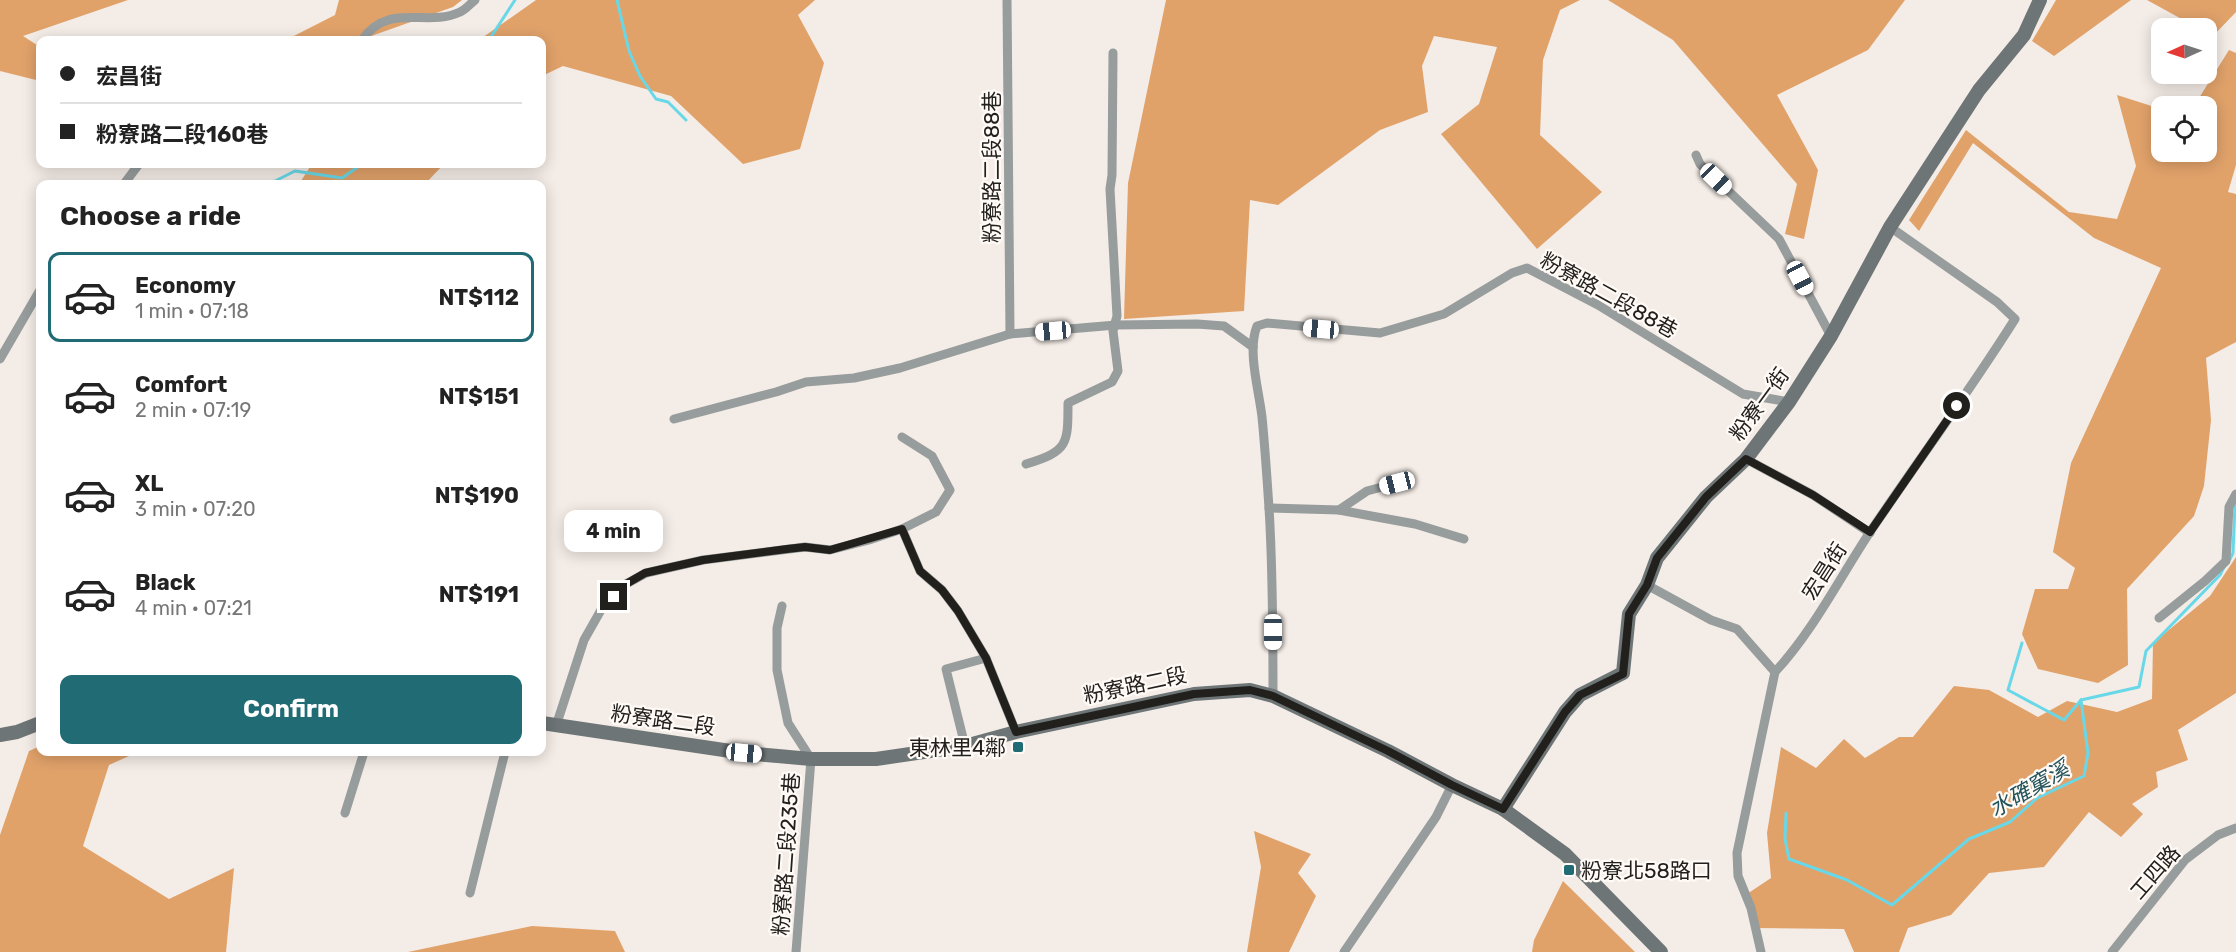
<!DOCTYPE html>
<html lang="en">
<head>
<meta charset="utf-8">
<style>
  :root { --surface:#fff; --page:#f2f2f2; --text:#222; --muted:#767676; --line:#e0e0e0; --accent:#216b75 }
  body { margin:0; font-family:Rubik,"Noto Sans TC",sans-serif; background:var(--page); color:var(--text); height:100vh; display:flex; flex-direction:column; font-size:22px; white-space:nowrap }
  * { box-sizing:border-box; margin:0 }
  p { font-size:20px; color:var(--muted) }
  .icon { flex:none; width:33px; height:33px; fill:none; stroke:currentColor; stroke-width:2; stroke-linecap:round; stroke-linejoin:round }
  .map { position:relative; flex:1; overflow:hidden }
  .panel { position:absolute; left:36px; top:180px; width:510px; height:576px; display:flex; flex-direction:column; background:var(--surface); border-radius:12px; box-shadow:0 3px 15px #0003 }
  .panel>* { flex:none }
  .top-card { position:absolute; left:36px; top:36px; width:510px; height:132px; border-radius:12px; box-shadow:0 3px 15px #0003; display:grid; align-content:center; height:132px; padding:0 24px; background:var(--surface) }
  .needle { width:39px; rotate:267deg }
  .controls { position:absolute; left:2151px; top:18px; display:grid; gap:12px }
  .controls a { display:grid; place-items:center; width:66px; height:66px; border-radius:12px; background:var(--surface); box-shadow:0 3px 15px #0003; font-size:30px }
  .end { position:absolute; width:27px; height:27px; margin:-14px; border:8px solid #22201d; background:#fff; box-shadow:0 0 0 3px #fff }
  .from { border-radius:50% }
  .bubble { position:absolute; height:42px; border-radius:12px; background:var(--surface); box-shadow:0 3px 15px #0003; font-size:20px; font-weight:700; line-height:42px; text-align:center }
  .car { position:absolute; width:18px; height:36px; margin:-18px -9px; border-radius:8px; box-shadow:0 0 4px 2px #0007; background:linear-gradient(#fff 24%,#345 0 40%,#fff 0 76%,#345 0 86%,#fff 0) }
  .top-card b { display:flex; align-items:center; gap:21px; height:57px; font-size:22px }
  .top-card b+b { border-top:2px solid var(--line) }
  .top-card i { width:15px; height:15px; background:var(--text) }
  ul { padding:0; list-style:none }
  li { display:flex; align-items:center; gap:18px; height:90px; margin:0 12px 9px; padding:0 12px; border:3px solid transparent; border-radius:12px }
  li div { flex:1 }
  li b { display:block; font-size:22px }
  li em { font-style:normal; font-weight:700 }
  li.selected { border-color:var(--accent) }
  li>.icon { width:54px; height:54px; stroke-width:1.5 }
  h2 { padding:0 24px; font-size:27px; line-height:72px }
  .cta { display:flex; gap:12px; margin-top:auto; padding:12px 24px }
  .cta a { flex:1; height:69px; border-radius:12px; background:var(--accent); color:#fff; font-size:24px; font-weight:700; line-height:69px; text-align:center }
  .map>svg:first-child { display:block }
  .forest { fill:#e1a26a }
  .lines { fill:none; stroke-linecap:round; stroke-linejoin:round }
  .stream { stroke:#68d8e8; stroke-width:3 }
  .street { stroke:#979c9c; stroke-width:9 }
  .secondary { stroke:#6e7576; stroke-width:14 }
  .route { stroke:#22201d; stroke-width:8 }
  .poi-dot { fill:#216b75; stroke:#fffaf6; stroke-width:2 }
  .labels { text-anchor:middle; dominant-baseline:central; stroke-width:4.5; stroke-linejoin:round; paint-order:stroke }
  .street-label { font-size:21px; fill:#22201d; stroke:#fffaf6 }
  .poi-label { font-size:21px; fill:#22201d; stroke:#fffaf6; text-anchor:end }
  .water-label { font-size:22px; font-style:italic; fill:#23545b; stroke:#fffaf6 }
</style>
</head>
<body>
<div class="map">
<svg width="2236" height="952" viewBox="0 0 2236 952">
  <rect width="100%" height="100%" fill="#f4ece6"/>
  <g class="forest">
    <polygon points="0,0 128,0 23,36 40,47 40,81 0,71"/>
    <polygon points="339,0 462,0 453,7 360,40 286,40 335,15"/>
    <polygon points="536,0 815,0 798,15 824,63 800,149 743,164 671,96 563,66 542,76 542,40 479,40"/>
    <polygon points="1166,0 1580,0 1560,10 1543,60 1540,135 1602,192 1537,249 1441,134 1479,104 1497,47 1434,36 1422,66 1428,112 1380,130 1278,205 1250,200 1244,311 1124,319 1128,183"/>
    <polygon points="1608,0 1905,0 1868,50 1777,95 1818,170 1804,239 1785,234 1797,184 1673,40"/>
    <polygon points="2056,0 2131,0 2054,56 2032,41"/>
    <polygon points="2147,0 2236,0 2236,12 2212,37 2207,33 2206,28 2198,28"/>
    <polygon points="2229,50 2236,53 2236,165 2228,192 2236,194 2236,342 2206,358 2211,420 2204,486 2194,516 2127,589 2128,665 2098,683 2038,669 2022,634 2035,589 2068,589 2075,568 2053,552 2071,463 2161,268 2094,238 1973,143 1919,231 1909,220 1966,130 2069,212 2117,219 2136,166 2117,95 2161,109 2162,152 2206,152 2206,106 2194,106"/>
    <polygon points="307,164 444,164 425,184 299,184 310,167"/>
    <polygon points="2236,557 2236,693 2178,730 2188,760 2156,772 2158,787 2132,804 2143,814 2121,837 2089,812 2044,867 1989,873 1951,915 1908,928 1899,952 1854,952 1844,929 1754,928 1747,894 1771,878 1767,833 1781,747 1816,768 1844,739 1865,758 1899,737 1913,737 1954,686 1989,690 2038,717 2067,701 2117,712 2152,699 2153,643 2210,596"/>
    <polygon points="40,746 40,752 138,752 109,765 83,846 169,899 234,868 226,952 0,952 0,835 29,751"/>
    <polygon points="1254,831 1311,854 1298,873 1316,896 1289,952 1247,952 1261,867"/>
    <polygon points="1563,881 1635,952 1532,952 1534,940"/>
    <polygon points="532,926 615,931 625,952 408,952"/>
  </g>
  <g class="lines">
    <g class="stream">
      <polyline points="617,0 629,51 640,76 656,99 668,102 686,120"/>
      <polyline points="489,40 515,0"/>
      <polyline points="269,184 295,171 342,178 362,164"/>
      <polyline points="2230,559 2233,553 2235,504"/>
      <polyline points="2022,643 2008,690 2064,720 2081,700"/>
      <polyline points="2081,700 2139,687 2146,651 2220,575 2224,567"/>
      <polyline points="1786,813 1785,839 1789,859 1847,880 1892,905 1969,839 2010,822 2037,798 2084,776 2088,753 2081,700"/>
    </g>
    <g class="street">
      <polyline points="1007,0 1010,334"/>
      <path d="M362 40C389 1 426 28 460 12 465 10 470 4 475 0"/>
      <polyline points="1696,155 1700,164 1779,239 1831,336"/>
      <polyline points="124,184 139,164"/>
      <polyline points="0,359 40,290"/>
      <polyline points="674,419 776,392 806,382 854,378 900,368 1010,334 1116,325 1197,324 1224,326 1253,347"/>
      <polyline points="1746,459 1813,495 1870,533"/>
      <path d="M1026 464C1068 451 1068 445 1068 403L1112 382 1118 371 1113 331 1117 316 1110 189 1112 175 1113 53"/>
      <polyline points="1269,508 1339,510 1415,524 1464,539"/>
      <polyline points="1339,510 1367,491 1397,483"/>
      <polyline points="902,529 920,571 942,590 958,611 986,658 946,669 965,746"/>
      <polyline points="1647,585 1711,620 1737,629 1775,672"/>
      <polyline points="782,606 777,628 777,670 788,723 811,759 796,952"/>
      <polyline points="2159,618 2205,581 2226,561 2229,507 2236,494"/>
      <polyline points="986,658 1016,732"/>
      <path d="M1273 696C1273 633 1273 571 1269 508 1267 478 1265 447 1262 417 1259 390 1247 351 1257 326L1267 323 1380 333 1444 314 1512 273 1527 268 1598 305 1743 394 1789 402"/>
      <polyline points="556,726 584,640 601,610 626,584 646,573 703,560 805,547 830,550 869,540 902,529 936,512 950,490 932,456 902,437"/>
      <polyline points="345,813 364,752"/>
      <polyline points="470,893 505,752"/>
      <polyline points="1344,952 1436,817 1452,785"/>
      <path d="M1761 952 1751 908 1738 876 1737 853 1775 672C1813 631 1839 579 1870 532 1918 461 1969 392 2015 319L1997 302 1890 227"/>
      <polyline points="2112,952 2185,860 2218,835 2236,828"/>
    </g>
    <g class="secondary">
      <polyline points="542,723 744,753 811,759 876,759 965,746 1016,732 1194,694 1250,690 1273,696 1388,751 1452,785 1503,809 1565,854 1661,952"/>
      <polyline points="0,735 17,732 40,723"/>
      <polyline points="1503,809 1565,712 1580,695 1623,673 1629,614 1647,585 1657,558 1706,497 1746,459 1789,402 1831,336 1890,227 1979,90 2024,35 2040,0"/>
    </g>
  </g>
  <g class="lines">
    <polyline class="route" points="614,597 626,584 645,573 703,560 787,549 805,547 830,550 902,529 920,571 942,590 958,611 986,658 1016,732 1194,694 1250,690 1273,696 1388,751 1452,785 1503,809 1565,712 1580,695 1623,674 1629,614 1647,585 1657,558 1706,497 1746,459 1813,495 1870,532 1957,406"/>
  </g>
  <g class="poi-dot">
    <rect x="1012" y="741" width="12" height="12" rx="3"/>
    <rect x="1563" y="864" width="12" height="12" rx="3"/>
  </g>
  <g class="labels">
    <g class="street-label">
      <text transform="translate(991 167) rotate(-90)">粉寮路二段88巷</text>
      <text transform="translate(1609 295) rotate(29)">粉寮路二段88巷</text>
      <text transform="translate(1759 404) rotate(-54)">粉寮一街</text>
      <text transform="translate(1824 571) rotate(-57)">宏昌街</text>
      <text transform="translate(1135 685) rotate(-12)">粉寮路二段</text>
      <text transform="translate(663 720) rotate(8)">粉寮路二段</text>
      <text transform="translate(786 854) rotate(-86)">粉寮路二段235巷</text>
      <text transform="translate(2155 872) rotate(-49)">工四路</text>
    </g>
    <g class="poi-label">
      <text x="1006" y="747">東林里4鄰</text>
      <text x="1581" y="870" text-anchor="start">粉寮北58路口</text>
    </g>
    <g class="water-label">
      <text transform="translate(2029 789) rotate(-30)">水確窠溪</text>
    </g>
  </g>
</svg>
<div class="controls">
<a><svg class="needle" viewBox="-14 -14 28 28"><path d="M0-13l5 13h-10z" fill="#e53935"/><path d="M0 13l5-13h-10z" fill="#767676"/></svg></a>
<a><svg class="icon" aria-label="locate" viewBox="0 0 24 24"><circle cx="12" cy="12" r="6"/><path d="M12 2v4M12 18v4M2 12h4M18 12h4"/></svg></a>
</div>
<i class="end from" style="left:1957px;top:406px"></i>
<i class="end" style="left:614px;top:597px"></i>
<div class="bubble" style="left:564px;top:510px;width:99px">4 min</div>
<i class="car" style="left:1716px;top:179px;rotate:134deg"></i>
<i class="car" style="left:1800px;top:278px;rotate:152deg"></i>
<i class="car" style="left:1321px;top:329px;rotate:275deg"></i>
<i class="car" style="left:1053px;top:331px;rotate:265deg"></i>
<i class="car" style="left:1397px;top:483px;rotate:256deg"></i>
<i class="car" style="left:1273px;top:632px;rotate:180deg"></i>
<i class="car" style="left:744px;top:753px;rotate:95deg"></i>
<div class="top-card">
<b><i class="from"></i>宏昌街</b>
<b><i></i>粉寮路二段160巷</b>
</div>
<section class="panel">
<h2>Choose a ride</h2>
<ul>
<li class="selected"><svg class="icon" aria-label="car" viewBox="0 0 24 24"><path d="M5 17H2v-5l4-1 3-4h7l3 4 3 1v5h-3M9 17h6M6 11h13"/><circle cx="7" cy="17" r="2"/><circle cx="17" cy="17" r="2"/></svg><div><b>Economy</b><p>1 min · 07:18</p></div><em>NT$112</em></li>
<li><svg class="icon" aria-label="car" viewBox="0 0 24 24"><path d="M5 17H2v-5l4-1 3-4h7l3 4 3 1v5h-3M9 17h6M6 11h13"/><circle cx="7" cy="17" r="2"/><circle cx="17" cy="17" r="2"/></svg><div><b>Comfort</b><p>2 min · 07:19</p></div><em>NT$151</em></li>
<li><svg class="icon" aria-label="car" viewBox="0 0 24 24"><path d="M5 17H2v-5l4-1 3-4h7l3 4 3 1v5h-3M9 17h6M6 11h13"/><circle cx="7" cy="17" r="2"/><circle cx="17" cy="17" r="2"/></svg><div><b>XL</b><p>3 min · 07:20</p></div><em>NT$190</em></li>
<li><svg class="icon" aria-label="car" viewBox="0 0 24 24"><path d="M5 17H2v-5l4-1 3-4h7l3 4 3 1v5h-3M9 17h6M6 11h13"/><circle cx="7" cy="17" r="2"/><circle cx="17" cy="17" r="2"/></svg><div><b>Black</b><p>4 min · 07:21</p></div><em>NT$191</em></li>
</ul>
<div class="cta"><a>Confirm</a></div>
</section>
</div>
</body>
</html>
